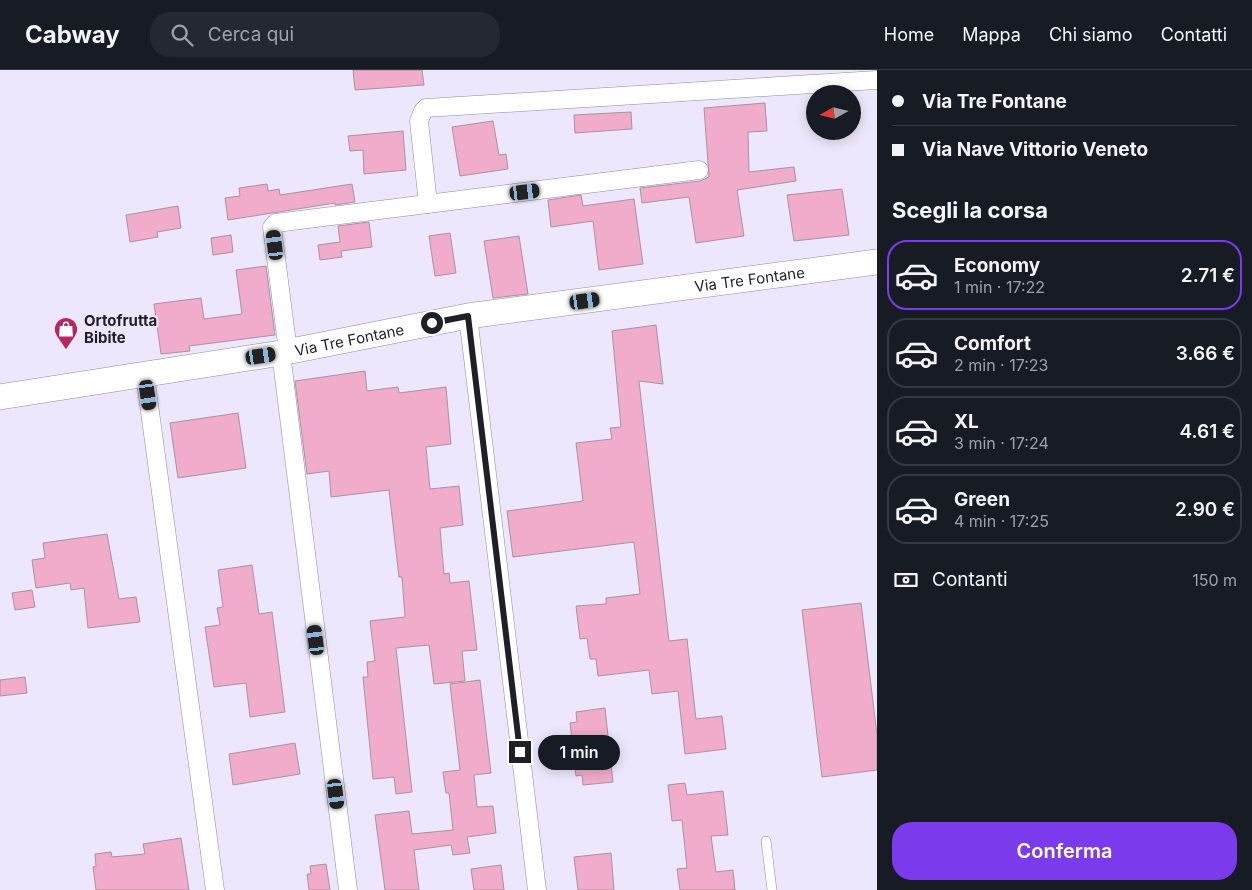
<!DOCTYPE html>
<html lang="it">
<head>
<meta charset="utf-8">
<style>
  :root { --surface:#171b24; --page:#242831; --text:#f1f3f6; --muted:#9ea1a6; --line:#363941; --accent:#7c3aed }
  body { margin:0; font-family:Inter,sans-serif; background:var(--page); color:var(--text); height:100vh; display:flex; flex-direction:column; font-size:19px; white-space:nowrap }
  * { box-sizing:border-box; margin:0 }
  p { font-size:16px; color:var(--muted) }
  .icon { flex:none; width:28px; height:28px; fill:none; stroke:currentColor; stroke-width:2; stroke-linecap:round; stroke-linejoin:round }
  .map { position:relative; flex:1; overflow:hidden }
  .sheet { display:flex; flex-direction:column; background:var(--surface); width:375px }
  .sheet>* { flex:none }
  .top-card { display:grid; align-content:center; height:110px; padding:0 15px; background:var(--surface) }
  .needle { width:32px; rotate:262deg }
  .fabs { position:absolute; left:806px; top:15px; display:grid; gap:10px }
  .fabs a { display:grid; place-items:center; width:55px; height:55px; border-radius:50%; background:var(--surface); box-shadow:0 2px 12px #0003; font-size:25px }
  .end { position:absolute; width:22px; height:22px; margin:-11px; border:6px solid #201e26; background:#fff; box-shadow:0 0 0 2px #fff }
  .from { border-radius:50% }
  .bubble { position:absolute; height:35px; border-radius:18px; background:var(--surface); box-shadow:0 2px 12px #0003; font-size:16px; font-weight:600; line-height:35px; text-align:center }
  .car { position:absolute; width:15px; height:30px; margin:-15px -8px; border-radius:6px; box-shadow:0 0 4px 1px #0007; background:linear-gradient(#222 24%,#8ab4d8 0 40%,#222 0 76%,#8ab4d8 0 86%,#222 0) }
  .top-card b { display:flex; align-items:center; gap:18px; height:48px; font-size:19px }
  .top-card b+b { border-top:1px solid var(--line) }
  .top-card i { width:12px; height:12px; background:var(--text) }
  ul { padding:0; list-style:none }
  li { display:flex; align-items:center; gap:15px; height:70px; margin:0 10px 8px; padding:0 5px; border:2px solid var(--line); border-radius:20px }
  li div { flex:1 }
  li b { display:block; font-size:19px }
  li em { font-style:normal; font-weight:600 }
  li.current { border-color:var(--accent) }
  li>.icon { width:45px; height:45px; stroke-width:1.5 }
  h2 { padding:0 15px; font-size:22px; line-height:60px }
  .pay { display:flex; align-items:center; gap:12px; height:55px; padding:0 15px; font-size:19px }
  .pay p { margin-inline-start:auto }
  .primary-button { display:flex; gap:10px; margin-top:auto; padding:10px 15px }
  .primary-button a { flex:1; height:58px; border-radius:20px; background:var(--accent); color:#fff; font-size:20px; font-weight:600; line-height:58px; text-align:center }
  header { display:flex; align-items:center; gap:30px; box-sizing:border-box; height:70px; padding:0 25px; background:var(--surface); border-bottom:1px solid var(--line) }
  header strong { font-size:24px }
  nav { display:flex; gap:28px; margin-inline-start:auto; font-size:18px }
  .search { width:350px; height:45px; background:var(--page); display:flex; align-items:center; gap:12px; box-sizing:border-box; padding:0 18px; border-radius:20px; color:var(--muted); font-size:19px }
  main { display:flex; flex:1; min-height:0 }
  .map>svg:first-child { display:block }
  .building { fill:#f0acca; stroke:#a9929c }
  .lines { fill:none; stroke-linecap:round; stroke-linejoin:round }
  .lane-casing { stroke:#908a9e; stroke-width:10 }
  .street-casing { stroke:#908a9e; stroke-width:19 }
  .secondary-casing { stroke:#908a9e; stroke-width:26 }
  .lane { stroke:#fff; stroke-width:9 }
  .street { stroke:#fff; stroke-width:18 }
  .secondary { stroke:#fff; stroke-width:25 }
  .route { stroke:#201e26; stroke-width:6 }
  .labels { text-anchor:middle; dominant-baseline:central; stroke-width:4; stroke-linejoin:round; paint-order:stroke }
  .street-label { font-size:15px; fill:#201e26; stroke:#ede7fd }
  .poi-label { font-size:15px; font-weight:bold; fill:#201e26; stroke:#ede7fd; text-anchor:start }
</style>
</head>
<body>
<header>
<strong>Cabway</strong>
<div class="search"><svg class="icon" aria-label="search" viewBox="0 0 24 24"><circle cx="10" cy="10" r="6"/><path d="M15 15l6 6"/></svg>Cerca qui</div>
<nav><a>Home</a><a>Mappa</a><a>Chi siamo</a><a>Contatti</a></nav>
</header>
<main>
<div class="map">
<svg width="877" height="820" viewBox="0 0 877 820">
  <rect width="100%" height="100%" fill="#ede7fd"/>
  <g class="building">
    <polygon points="353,0 422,0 424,15 355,20"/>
    <polygon points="765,33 767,61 748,62 749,102 794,97 796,111 737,120 744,166 696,173 689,127 642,133 640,118 700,111 709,107 704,38"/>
    <polygon points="631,42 632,59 575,63 574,45"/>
    <polygon points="493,51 499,85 506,84 508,99 460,106 452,57"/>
    <polygon points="403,61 406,100 364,104 363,80 350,81 348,66"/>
    <polygon points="267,114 268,121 279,119 280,125 352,114 355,132 335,135 335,133 228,150 225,128 240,126 239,118"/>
    <polygon points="842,119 849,165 794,171 787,125"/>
    <polygon points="581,125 583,136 634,129 643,194 599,200 593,151 551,157 548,130"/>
    <polygon points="178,136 181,158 157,162 158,167 130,172 126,145"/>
    <polygon points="369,152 372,177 341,181 342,187 320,190 318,175 340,172 338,156"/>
    <polygon points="450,163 456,203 435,206 429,166"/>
    <polygon points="231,165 233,182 213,185 211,168"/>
    <polygon points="519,166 528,224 493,228 484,171"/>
    <polygon points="266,196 275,265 189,276 190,281 161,284 154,234 201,228 204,249 242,244 236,200"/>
    <polygon points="656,255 663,314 639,311 669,571 687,569 696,649 722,646 726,679 685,684 678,621 652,624 649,600 598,606 596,589 590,589 587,568 580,569 576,536 606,534 606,528 640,524 634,472 513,487 507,441 583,431 576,373 612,369 610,358 621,357 612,261"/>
    <polygon points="365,301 367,321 398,317 399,323 446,317 451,374 426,377 430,419 459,416 463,455 440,458 444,504 449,503 450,513 469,511 477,580 462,581 465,611 434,614 429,575 396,578 412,722 396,724 394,707 373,709 363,607 368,607 367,592 375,591 370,551 405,547 402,507 399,507 389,420 331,427 329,401 307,404 295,311"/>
    <polygon points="238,343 246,398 178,408 170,353"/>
    <polygon points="107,464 119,529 136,527 140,552 88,558 84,518 71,520 70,513 36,518 32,490 45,488 43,473"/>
    <polygon points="252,495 259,544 272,542 285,642 250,647 246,613 214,617 205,557 220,555 217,538 223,537 218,500"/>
    <polygon points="32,520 35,537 15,540 12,523"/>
    <polygon points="861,533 877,665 877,700 822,707 802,540"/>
    <polygon points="25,607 27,623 0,626 0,610"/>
    <polygon points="480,610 491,703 474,705 477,737 493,736 496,763 467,767 470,783 453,785 451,775 414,780 419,820 385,820 375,745 409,741 412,764 453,760 449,723 446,723 443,703 443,702 460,700 450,614"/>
    <polygon points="605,638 613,712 583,715 582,705 576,706 570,653 577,652 576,642"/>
    <polygon points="295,673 300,704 233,715 229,684"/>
    <polygon points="685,713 687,725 723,721 728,765 711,766 716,802 733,800 735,820 680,820 677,799 687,798 682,750 672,751 668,715"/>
    <polygon points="181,768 189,820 96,820 93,797 96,796 95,784 111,782 112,787 145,784 143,774"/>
    <polygon points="611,783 614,820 578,820 574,787"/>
    <polygon points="326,794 330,820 309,820 307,804 311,804 310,796"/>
    <polygon points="501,795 504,820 474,820 471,799"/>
  </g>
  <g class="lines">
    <g class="lane-casing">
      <polyline id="lane" points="766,771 772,820"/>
    </g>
    <g class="street-casing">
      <g id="street">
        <polyline points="428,134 419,51 423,41 426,38 877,10"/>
        <polyline points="468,246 537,820"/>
        <polyline points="288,281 272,157 276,153 699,100"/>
        <polyline points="281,283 348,820"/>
        <polyline points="145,305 215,820"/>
      </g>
    </g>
    <g class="secondary-casing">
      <g id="secondary">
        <path id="s1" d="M0 327 281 283 468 246 877 192"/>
      </g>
    </g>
    <use href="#lane" class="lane"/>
    <use href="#street" class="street"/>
    <use href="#secondary" class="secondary"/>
  </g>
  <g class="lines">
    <polyline class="route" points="432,253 468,246 520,682"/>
  </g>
  <defs>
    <g id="shop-pin" transform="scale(1.25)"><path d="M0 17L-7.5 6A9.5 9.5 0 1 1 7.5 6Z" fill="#b5285f" stroke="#ede7fd"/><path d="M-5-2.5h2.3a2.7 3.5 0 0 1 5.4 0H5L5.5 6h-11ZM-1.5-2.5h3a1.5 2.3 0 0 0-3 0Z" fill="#fff"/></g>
  </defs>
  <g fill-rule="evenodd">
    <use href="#shop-pin" x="66" y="259"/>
  </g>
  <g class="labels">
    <g class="street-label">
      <text stroke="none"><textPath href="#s1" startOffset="759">Via Tre Fontane</textPath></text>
      <text stroke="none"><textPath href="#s1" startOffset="354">Via Tre Fontane</textPath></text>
    </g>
    <g class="poi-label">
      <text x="84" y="250">Ortofrutta<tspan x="84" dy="17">Bibite</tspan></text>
    </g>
  </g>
</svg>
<div class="fabs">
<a><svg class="needle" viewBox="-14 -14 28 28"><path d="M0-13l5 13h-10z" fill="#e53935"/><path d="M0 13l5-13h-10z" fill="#9ea1a6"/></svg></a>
</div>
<i class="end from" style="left:432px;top:253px"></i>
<i class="end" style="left:520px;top:682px"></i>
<div class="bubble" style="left:538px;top:665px;width:82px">1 min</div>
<i class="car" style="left:525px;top:122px;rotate:83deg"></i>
<i class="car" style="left:275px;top:175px;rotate:353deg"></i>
<i class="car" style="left:585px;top:231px;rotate:82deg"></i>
<i class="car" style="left:261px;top:286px;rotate:81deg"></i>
<i class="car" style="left:148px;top:325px;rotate:172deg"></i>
<i class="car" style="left:316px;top:570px;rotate:353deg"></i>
<i class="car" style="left:336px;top:724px;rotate:173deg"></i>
</div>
<section class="sheet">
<div class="top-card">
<b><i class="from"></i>Via Tre Fontane</b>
<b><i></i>Via Nave Vittorio Veneto</b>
</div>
<h2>Scegli la corsa</h2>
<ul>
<li class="current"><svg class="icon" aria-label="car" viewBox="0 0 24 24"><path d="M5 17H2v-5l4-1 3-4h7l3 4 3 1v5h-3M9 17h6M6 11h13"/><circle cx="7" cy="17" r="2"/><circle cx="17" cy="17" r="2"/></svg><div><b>Economy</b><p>1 min · 17:22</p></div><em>2.71 €</em></li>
<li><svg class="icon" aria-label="car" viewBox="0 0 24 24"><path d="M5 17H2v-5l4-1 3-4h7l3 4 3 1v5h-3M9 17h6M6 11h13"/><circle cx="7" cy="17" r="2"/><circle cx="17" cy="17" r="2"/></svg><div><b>Comfort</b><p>2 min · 17:23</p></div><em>3.66 €</em></li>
<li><svg class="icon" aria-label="car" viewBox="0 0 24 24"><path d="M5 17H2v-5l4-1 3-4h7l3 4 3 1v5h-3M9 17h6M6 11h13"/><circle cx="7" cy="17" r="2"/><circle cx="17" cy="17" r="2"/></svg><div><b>XL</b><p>3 min · 17:24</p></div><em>4.61 €</em></li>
<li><svg class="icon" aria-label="car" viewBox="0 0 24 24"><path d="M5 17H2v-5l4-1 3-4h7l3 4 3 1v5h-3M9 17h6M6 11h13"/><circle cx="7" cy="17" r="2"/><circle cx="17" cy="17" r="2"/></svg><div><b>Green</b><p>4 min · 17:25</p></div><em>2.90 €</em></li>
</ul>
<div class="pay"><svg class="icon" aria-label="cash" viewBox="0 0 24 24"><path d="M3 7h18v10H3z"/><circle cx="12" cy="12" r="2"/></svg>Contanti<p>150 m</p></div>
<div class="primary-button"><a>Conferma</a></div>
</section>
</main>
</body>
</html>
